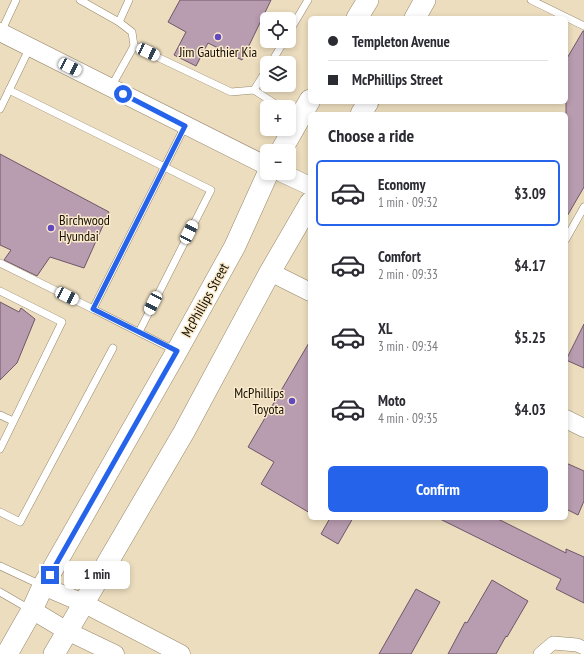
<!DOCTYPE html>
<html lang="en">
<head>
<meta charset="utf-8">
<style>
  :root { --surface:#fff; --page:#f7f7f7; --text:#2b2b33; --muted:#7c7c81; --line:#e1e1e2; --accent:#2563eb }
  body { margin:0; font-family:"PT Sans Narrow",sans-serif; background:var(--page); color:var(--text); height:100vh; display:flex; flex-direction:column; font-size:15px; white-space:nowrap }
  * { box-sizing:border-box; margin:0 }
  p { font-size:13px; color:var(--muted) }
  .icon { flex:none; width:22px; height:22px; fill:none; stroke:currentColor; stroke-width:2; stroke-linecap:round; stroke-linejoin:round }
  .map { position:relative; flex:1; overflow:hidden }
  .drawer { position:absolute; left:308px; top:112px; width:260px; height:408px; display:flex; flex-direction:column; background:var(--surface); border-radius:6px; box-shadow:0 2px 6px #0003 }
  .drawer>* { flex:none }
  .top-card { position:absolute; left:308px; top:16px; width:260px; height:88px; border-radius:6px; box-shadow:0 2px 6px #0003; display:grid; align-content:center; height:88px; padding:0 20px; background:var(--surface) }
  .buttons { position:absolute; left:260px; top:12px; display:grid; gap:8px }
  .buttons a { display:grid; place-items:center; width:36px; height:36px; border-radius:6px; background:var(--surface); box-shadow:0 2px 6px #0003; font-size:20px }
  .end { position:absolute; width:18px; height:18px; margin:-9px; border:5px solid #2563eb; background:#fff; box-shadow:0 0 0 2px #fff }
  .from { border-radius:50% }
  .bubble { position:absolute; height:28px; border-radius:6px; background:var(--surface); box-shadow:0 2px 6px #0003; font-size:13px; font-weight:800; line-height:28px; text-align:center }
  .car { position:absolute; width:12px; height:24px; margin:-12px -6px; border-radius:5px; box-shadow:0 0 3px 1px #0007; background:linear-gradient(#fff 24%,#345 0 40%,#fff 0 76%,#345 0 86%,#fff 0) }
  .top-card b { display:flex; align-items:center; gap:14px; height:38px; font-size:15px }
  .top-card b+b { border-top:1px solid var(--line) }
  .top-card i { width:10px; height:10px; background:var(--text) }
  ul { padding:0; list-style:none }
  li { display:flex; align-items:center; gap:12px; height:66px; margin:0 8px 6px; padding:0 12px; border:2px solid transparent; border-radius:6px }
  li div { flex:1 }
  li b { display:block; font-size:15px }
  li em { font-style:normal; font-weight:800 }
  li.on { border-color:var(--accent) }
  li>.icon { width:36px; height:36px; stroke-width:1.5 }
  h2 { padding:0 20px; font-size:18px; line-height:48px }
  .button { display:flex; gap:8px; margin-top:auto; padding:8px 20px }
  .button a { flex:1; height:46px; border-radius:6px; background:var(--accent); color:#fff; font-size:16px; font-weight:800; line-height:46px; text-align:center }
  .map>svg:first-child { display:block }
  .building { fill:#b89cb0; stroke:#705669 }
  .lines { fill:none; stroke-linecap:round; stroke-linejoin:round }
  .lane-casing { stroke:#96876b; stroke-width:8 }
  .street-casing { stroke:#96876b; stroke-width:14 }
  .secondary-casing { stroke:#96876b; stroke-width:19 }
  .primary-casing { stroke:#96876b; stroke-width:22 }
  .lane { stroke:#fff; stroke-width:7 }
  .street { stroke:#fff; stroke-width:13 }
  .secondary { stroke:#fff; stroke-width:18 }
  .primary { stroke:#fff; stroke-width:21 }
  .route { stroke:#2563eb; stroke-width:5 }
  .poi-dot { fill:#6048c1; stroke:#faeacb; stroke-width:1.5 }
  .labels { text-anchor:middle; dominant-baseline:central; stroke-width:3; stroke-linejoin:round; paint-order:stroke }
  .poi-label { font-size:14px; fill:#151006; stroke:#faeacb }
  .street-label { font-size:14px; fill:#151006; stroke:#faeacb }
</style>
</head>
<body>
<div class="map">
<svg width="584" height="654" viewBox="0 0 584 654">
  <rect width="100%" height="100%" fill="#ecddbe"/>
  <g class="building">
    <polygon points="180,0 271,0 242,60 208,43 196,66 174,55 186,32 168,22"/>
    <polygon points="583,31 584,31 584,187 566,218 566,60"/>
    <polygon points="0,154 109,212 84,268 50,257 37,276 4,260 11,250 0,245"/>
    <polygon points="0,302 19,312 21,308 35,319 17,363 0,380"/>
    <polygon points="584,324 584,368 566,360"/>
    <polygon points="310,341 310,513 261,484 274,462 248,447"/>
    <polygon points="566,463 584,471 584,501 578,515 566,509"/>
    <polygon points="330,518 353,518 338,544 321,534"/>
    <polygon points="438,518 496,518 566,553 566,549 584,557 584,603 556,589 561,579"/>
    <polygon points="492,580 528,601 507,637 506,636 496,654 448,654 465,622 467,623"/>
    <polygon points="416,589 440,602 411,654 379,654"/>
  </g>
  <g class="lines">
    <g class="lane-casing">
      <g id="lane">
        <polyline points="80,0 119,22 132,32 134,46 111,87"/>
        <polyline points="531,0 584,26"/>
        <polyline points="119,22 129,0"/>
        <polyline points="1,32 16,0"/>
        <polyline points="289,32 308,0"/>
        <polyline points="134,46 231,92 254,90 280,107"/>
        <polyline points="271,63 284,41"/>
        <polyline points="9,90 211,190 139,332"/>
        <polyline points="254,90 267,69"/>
        <polyline points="0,109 30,47"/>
        <polyline points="566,239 584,207"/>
        <polyline points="0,263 93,309"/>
        <polyline points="0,291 62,322 0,449"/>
        <polyline points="176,351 93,309 185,126"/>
        <polyline points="0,415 13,421"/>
        <polyline points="0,512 20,522 113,348"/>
        <polyline points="0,566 41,585"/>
        <polyline points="0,592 31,610"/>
      </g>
    </g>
    <g class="street-casing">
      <polyline id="street" points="540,654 553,643 577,645 584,648"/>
    </g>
    <g class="secondary-casing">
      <g id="secondary">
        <polyline points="0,32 267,166"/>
        <polyline points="282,173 310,186"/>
        <polyline points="270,272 310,292"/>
        <polyline points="566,419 584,428"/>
        <polyline points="43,586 83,603 181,654"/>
        <polyline points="32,610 67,631 115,654"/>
      </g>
    </g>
    <g class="primary-casing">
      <g id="primary">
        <polyline points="357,18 368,0"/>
        <polyline points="415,18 425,0"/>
        <polyline points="361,114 368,102"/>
        <polyline points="281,151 310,100"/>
        <polyline points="7,654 32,610 43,586 177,351 235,246 268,173"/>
        <polyline points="54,654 184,432 270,272 310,203"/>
      </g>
    </g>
    <use href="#lane" class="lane"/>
    <use href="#street" class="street"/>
    <use href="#secondary" class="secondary"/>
    <use href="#primary" class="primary"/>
  </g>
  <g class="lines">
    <polyline class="route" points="50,575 177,351 93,309 185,126 123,94"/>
  </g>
  <g class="poi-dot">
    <circle cx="218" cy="37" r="4"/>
    <circle cx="51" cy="228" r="4"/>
    <circle cx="292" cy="401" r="4"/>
  </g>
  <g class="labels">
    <g class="poi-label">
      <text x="218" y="52">Jim Gauthier Kia</text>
      <text x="59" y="220" text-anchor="start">Birchwood<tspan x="59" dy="16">Hyundai</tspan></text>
      <text x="284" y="393" text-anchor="end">McPhillips<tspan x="284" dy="16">Toyota</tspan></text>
    </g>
    <g class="street-label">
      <text transform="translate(205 300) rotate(-61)">McPhillips Street</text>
    </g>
  </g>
</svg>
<div class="buttons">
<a><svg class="icon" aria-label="locate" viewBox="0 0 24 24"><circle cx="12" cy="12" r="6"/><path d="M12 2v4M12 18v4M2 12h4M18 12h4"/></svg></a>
<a><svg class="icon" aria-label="layers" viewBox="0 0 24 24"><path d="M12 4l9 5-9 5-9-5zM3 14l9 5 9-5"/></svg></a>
<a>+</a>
<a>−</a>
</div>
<i class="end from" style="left:123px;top:94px"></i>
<i class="end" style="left:50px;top:575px"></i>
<div class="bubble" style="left:64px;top:561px;width:66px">1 min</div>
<i class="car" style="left:148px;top:52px;rotate:115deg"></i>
<i class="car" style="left:70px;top:67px;rotate:117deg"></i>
<i class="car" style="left:189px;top:232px;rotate:27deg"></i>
<i class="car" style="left:67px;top:296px;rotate:116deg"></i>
<i class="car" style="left:153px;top:303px;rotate:207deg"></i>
<div class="top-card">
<b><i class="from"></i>Templeton Avenue</b>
<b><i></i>McPhillips Street</b>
</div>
<section class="drawer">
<h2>Choose a ride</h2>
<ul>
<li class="on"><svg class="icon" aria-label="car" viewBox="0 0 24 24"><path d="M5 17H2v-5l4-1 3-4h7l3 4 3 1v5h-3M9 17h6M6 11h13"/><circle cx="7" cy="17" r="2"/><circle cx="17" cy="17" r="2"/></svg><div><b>Economy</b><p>1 min · 09:32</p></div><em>$3.09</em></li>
<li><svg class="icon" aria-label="car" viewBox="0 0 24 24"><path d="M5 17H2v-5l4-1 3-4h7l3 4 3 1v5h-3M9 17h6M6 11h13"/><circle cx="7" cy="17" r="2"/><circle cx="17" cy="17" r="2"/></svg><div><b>Comfort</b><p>2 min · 09:33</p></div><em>$4.17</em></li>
<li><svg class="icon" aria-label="car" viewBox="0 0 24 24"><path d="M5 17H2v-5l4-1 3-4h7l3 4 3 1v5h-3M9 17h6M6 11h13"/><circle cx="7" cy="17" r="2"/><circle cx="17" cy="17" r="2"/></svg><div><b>XL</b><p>3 min · 09:34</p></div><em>$5.25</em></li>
<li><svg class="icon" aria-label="car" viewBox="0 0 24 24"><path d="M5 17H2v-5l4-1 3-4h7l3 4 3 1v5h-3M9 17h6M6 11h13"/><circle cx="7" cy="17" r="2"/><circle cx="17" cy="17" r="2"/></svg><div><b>Moto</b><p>4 min · 09:35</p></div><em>$4.03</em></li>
</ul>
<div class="button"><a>Confirm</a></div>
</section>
</div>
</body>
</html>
